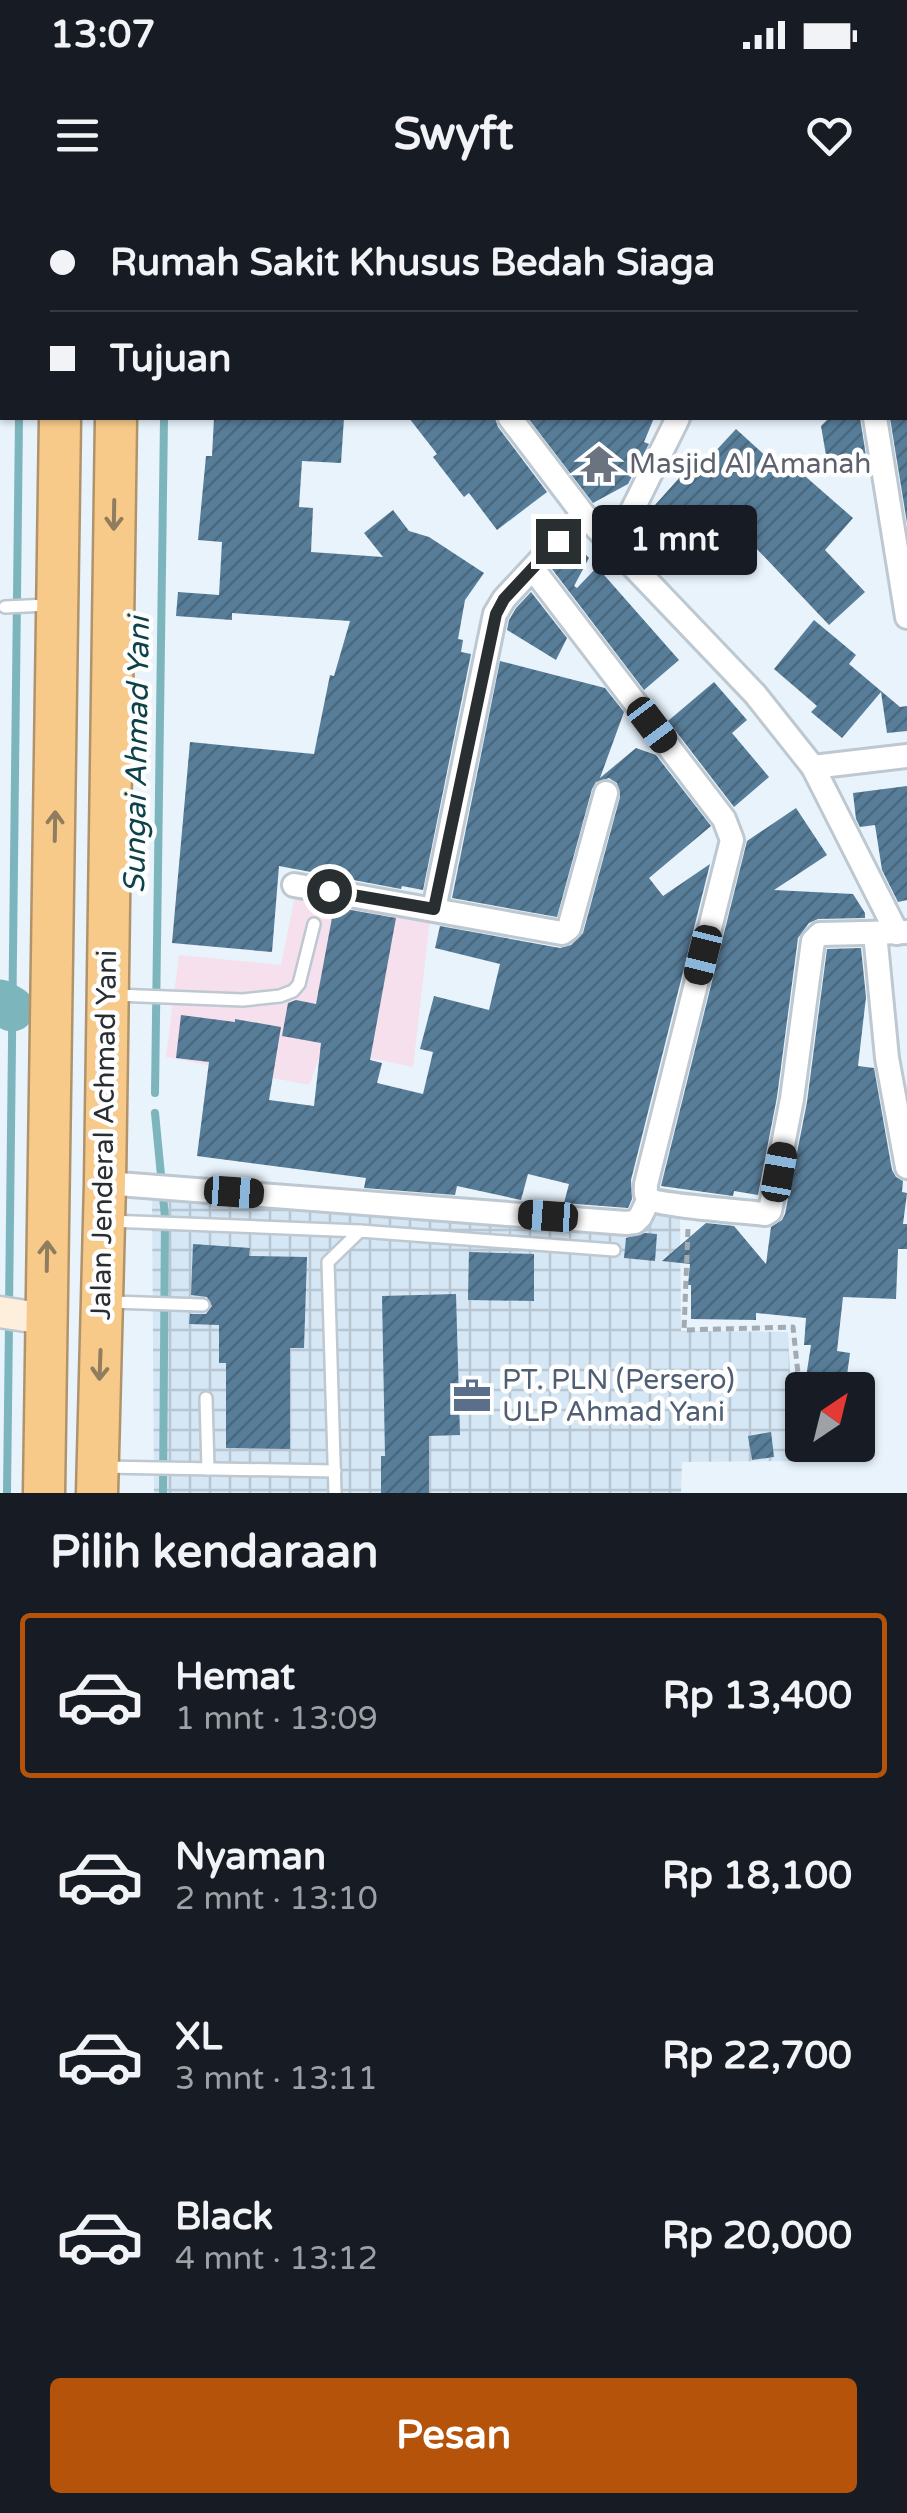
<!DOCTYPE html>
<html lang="id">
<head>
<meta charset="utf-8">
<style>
  :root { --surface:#171b24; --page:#20242c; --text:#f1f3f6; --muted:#9ea1a6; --line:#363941; --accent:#b45309 }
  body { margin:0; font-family:"Varela Round",sans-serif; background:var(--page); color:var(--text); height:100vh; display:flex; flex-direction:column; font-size:38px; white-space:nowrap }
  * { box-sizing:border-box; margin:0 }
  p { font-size:32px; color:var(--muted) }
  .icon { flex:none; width:55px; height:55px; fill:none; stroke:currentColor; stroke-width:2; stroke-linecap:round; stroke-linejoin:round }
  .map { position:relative; height:1293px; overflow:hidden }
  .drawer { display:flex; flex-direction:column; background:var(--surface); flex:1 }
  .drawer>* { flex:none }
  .hud { position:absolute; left:0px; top:0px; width:908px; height:220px; box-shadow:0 2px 8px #0004; display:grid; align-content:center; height:220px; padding:0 50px; background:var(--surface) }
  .needle { width:65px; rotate:35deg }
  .tools { position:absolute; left:785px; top:1172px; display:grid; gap:20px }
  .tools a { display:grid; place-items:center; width:90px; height:90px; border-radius:10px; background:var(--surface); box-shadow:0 2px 8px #0004; font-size:50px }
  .end { position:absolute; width:45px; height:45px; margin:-22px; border:12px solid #292e31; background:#fff; box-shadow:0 0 0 5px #fff }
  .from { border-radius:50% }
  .bubble { position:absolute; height:70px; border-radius:10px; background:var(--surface); box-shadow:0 2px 8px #0004; font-size:32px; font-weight:700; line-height:70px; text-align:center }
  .car { position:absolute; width:30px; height:60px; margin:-30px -15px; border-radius:12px; box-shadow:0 0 8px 2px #0007; background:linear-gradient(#222 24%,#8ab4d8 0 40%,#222 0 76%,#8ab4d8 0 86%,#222 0) }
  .hud b { display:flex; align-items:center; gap:35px; height:95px; font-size:38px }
  .hud b+b { border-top:2px solid var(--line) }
  .hud i { width:25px; height:25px; background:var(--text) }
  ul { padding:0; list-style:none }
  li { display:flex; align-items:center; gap:30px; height:165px; margin:0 20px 15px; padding:0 30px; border:5px solid transparent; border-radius:10px }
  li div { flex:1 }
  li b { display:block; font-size:38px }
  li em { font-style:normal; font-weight:700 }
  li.current { border-color:var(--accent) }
  li>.icon { width:90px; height:90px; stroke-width:1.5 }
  h2 { padding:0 50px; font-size:45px; line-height:120px }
  .button { display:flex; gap:20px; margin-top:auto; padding:20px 50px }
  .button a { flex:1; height:115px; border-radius:10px; background:var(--accent); color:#fff; font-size:40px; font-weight:700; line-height:115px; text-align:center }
  .status { display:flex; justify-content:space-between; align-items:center; height:70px; padding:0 50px; background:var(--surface); direction:ltr }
  .status svg { height:28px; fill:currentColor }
  header { display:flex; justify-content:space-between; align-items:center; height:130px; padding:0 50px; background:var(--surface); font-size:45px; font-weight:700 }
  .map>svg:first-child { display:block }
  .industrial { fill:url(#industrial-grid) }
  .medical { fill:#f6e0ed }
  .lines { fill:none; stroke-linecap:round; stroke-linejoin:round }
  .stream { stroke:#7db5bd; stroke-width:8 }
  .river { stroke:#7db5bd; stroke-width:45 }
  .building { fill:url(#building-hatch) }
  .lane-casing { stroke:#bdc8d0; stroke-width:16 }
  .street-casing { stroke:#bdc8d0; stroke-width:28 }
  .secondary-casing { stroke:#bdc8d0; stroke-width:35 }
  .highway-casing { stroke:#b0936b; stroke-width:45 }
  .path { stroke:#a2abb2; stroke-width:5; stroke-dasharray:8 5; stroke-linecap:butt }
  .lane { stroke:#fff; stroke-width:11 }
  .street { stroke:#fff; stroke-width:22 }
  .secondary { stroke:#fdefdc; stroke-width:30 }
  .highway { stroke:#f8ca8a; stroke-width:40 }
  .oneway { stroke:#907c5e }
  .route { stroke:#292e31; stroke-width:12 }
  .labels { text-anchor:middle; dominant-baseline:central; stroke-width:9; stroke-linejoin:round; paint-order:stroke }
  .worship-label { font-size:28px; fill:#5b616d; stroke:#fefefe; text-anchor:start }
  .street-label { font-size:28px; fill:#292e31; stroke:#fefefe }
  .service-label { font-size:28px; fill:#4e5e75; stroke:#fefefe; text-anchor:start }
  .water-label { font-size:30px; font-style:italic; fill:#0c4248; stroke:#fefefe }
</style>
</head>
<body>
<div class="status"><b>13:07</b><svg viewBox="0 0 49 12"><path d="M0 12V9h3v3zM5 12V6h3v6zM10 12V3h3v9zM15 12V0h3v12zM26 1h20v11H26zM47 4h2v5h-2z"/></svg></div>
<header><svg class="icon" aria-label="menu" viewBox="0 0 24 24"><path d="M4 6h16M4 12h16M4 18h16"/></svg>Swyft<svg class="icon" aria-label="heart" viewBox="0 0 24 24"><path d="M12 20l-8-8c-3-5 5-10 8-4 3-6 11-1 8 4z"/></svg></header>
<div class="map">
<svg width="907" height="1293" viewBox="0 0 907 1293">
  <defs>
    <pattern id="industrial-grid" width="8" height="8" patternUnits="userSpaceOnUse" patternTransform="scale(2.5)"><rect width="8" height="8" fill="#d5e6f4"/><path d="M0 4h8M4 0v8" fill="none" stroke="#b7c6d2"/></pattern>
    <pattern id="building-hatch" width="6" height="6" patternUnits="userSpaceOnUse" patternTransform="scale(2.5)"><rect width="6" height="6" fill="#587d99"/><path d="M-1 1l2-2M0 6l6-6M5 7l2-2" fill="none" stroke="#49677d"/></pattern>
  </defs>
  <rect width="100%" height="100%" fill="#e8f3fc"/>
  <polygon class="industrial" points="152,995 621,1028 655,1007 680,1013 681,1131 788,1132 794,1261 682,1262 681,1293 154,1293"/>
  <polygon class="medical" points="296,691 431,710 413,867 323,848 309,885 166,857 179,755 281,765"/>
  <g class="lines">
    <g class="stream">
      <polyline points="163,0 163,2"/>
      <polyline points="21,2 21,0"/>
      <polyline points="155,893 164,218"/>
      <polyline points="155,913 165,1017 163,1293"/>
      <polyline points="9,1109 19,218"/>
      <polyline points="7,1293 9,1123"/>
    </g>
    <polyline class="river" points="0,802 12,809"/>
  </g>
  <g class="building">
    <polygon points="214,218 344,218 341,263 302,261 299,307 313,308 311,352 383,357 364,333 393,310 409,331 429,337 484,373 465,400 458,439 463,440 461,452 471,454 423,690 402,686 401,689 279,666 272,752 172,743 190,542 314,554 330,475 334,476 350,421 232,413 232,420 176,416 178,392 219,395 222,342 198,340 206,256 212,256"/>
    <polygon points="409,218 495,218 498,227 547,292 497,330 469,293 464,297 433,257 437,254"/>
    <polygon points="528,218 654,218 644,242 649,244 628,284 593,303"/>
    <polygon points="829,218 860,218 867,262 828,267 821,226"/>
    <polygon points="890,218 907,218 907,323"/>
    <polygon points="736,229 782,271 790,263 853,318 825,350 865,392 829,425 721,311 685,349 647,314 680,277 686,283"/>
    <polygon points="576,344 589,358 574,386 577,388 597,367 679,460 644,490 552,369"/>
    <polygon points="531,392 567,438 556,460 507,430 509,420 516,408"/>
    <polygon points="814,420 856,455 849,464 900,507 907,506 907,531 887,533 881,492 842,538 811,512 817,506 774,469"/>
    <polygon points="500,461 605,488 624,512 600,578 636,548 656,555 711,626 649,678 663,696 710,664 631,980 632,999 628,1008 564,1003 569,984 528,974 521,1000 457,986 455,995 364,988 366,978 197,956 209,862 176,858 181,815 235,822 235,819 281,827 269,900 314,906 321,843 282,836 288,803 296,800 316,804 334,707 396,718 370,860 382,863 377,883 423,894 433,852 420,849 434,796 489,810 500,764 435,748 440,726 560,748 571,745 583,733 620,597 617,583 609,578 596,582 592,589 557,717 452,698"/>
    <polygon points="714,482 747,520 732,533 769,577 734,607 668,521"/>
    <polygon points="907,586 907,700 898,702 882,670 875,625 860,627 856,619 853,593"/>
    <polygon points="796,608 827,655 774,690 853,694 865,713 865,718 818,719 809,723 798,738 777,897 758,995 734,991 733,996 661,986 747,641"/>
    <polygon points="861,748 866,797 858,866 874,868 892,970 896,977 903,981 902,992 907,993 903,1024 907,1024 907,1049 898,1049 896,1099 843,1097 837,1151 850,1153 845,1190 804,1190 811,1145 804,1145 806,1118 756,1113 756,1120 691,1119 691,1085 688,1085 690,1064 662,1061 706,1023 734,1026 766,1064 771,1027 782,1020 785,1014 807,902 827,749"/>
    <polygon points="645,1033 657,1034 655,1061 624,1058 626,1038"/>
    <polygon points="193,1044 250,1048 249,1056 307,1057 304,1148 290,1148 290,1249 226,1248 226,1163 219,1163 219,1125 189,1124 190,1114 206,1114 212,1106 207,1097 191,1095"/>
    <polygon points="469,1052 534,1054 534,1101 468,1100"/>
    <polygon points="456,1094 460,1235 429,1236 429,1293 381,1293 381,1256 385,1256 382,1096"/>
    <polygon points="771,1232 774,1257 752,1260 748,1236"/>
  </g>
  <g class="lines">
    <g class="lane-casing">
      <g id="lane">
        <polyline points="5,407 48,405"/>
        <polyline points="115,795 243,800 280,796 293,791 299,784 314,724"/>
        <polyline points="109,1021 360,1031 614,1050"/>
        <polyline points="111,1102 203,1105"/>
        <polyline points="206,1198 208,1269"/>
        <polyline points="104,1267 335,1271"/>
        <polyline points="335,1293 328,1062 360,1031"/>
      </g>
    </g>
    <g class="street-casing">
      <g id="street">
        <polyline points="351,0 352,2"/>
        <polyline points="584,2 585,0"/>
        <polyline points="764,2 765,0"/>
        <polyline points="905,44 907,44"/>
        <polyline points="510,218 583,314 755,494 813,567 897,733"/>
        <polyline points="875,218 907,417"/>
        <polyline points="614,347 678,218"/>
        <path d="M533 369 724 619 732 640 646 984C646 991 644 995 650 999 657 1005 749 1012 765 1014L770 1011 792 899 813 741 820 734 907 732"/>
        <polyline points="813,567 907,556"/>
        <polyline points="294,685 562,733 569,728 606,593"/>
        <polyline points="434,709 495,414 504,399 583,314"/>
        <polyline points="875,733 887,858 907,967"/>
        <polyline points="105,983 626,1023 635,1022 640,1017 649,999"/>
      </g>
    </g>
    <g class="secondary-casing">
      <polyline id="secondary" points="0,1112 45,1119"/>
    </g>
    <g class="highway-casing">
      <g id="highway">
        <polyline points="66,2 66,0"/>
        <polyline points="119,2 120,0"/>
        <polyline points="44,1293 60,218"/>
        <polyline points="97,1293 105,983 116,218"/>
      </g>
    </g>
    <g class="path">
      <polyline points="0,12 2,12"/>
      <polyline points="688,1029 684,1130 793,1127 800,1192 802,1196"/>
    </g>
    <use href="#lane" class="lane"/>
    <use href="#street" class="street"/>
    <use href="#secondary" class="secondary"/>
    <use href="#highway" class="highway"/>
  </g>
  <defs><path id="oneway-shaft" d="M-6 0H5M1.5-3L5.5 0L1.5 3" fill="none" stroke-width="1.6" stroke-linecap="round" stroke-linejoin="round" transform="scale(2.5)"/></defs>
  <g class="oneway">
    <use href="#oneway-shaft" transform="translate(114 315) rotate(91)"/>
    <use href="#oneway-shaft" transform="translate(55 626) rotate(-89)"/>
    <use href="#oneway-shaft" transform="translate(47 1056) rotate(-89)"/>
    <use href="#oneway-shaft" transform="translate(100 1165) rotate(92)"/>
  </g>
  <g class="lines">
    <polyline class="route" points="329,691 434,709 496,414 504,399 558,341"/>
  </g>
  <defs>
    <g id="temple-bare" transform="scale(3)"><path d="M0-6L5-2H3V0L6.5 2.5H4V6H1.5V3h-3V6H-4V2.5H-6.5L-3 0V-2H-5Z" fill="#6b7280" stroke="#fefefe" stroke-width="2.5" paint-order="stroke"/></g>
    <g id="office-bare" transform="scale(3)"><path d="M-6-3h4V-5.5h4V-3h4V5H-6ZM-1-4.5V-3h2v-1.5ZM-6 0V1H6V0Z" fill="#5c6f8a" stroke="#fefefe" stroke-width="2.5" paint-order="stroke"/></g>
  </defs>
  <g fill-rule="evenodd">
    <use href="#temple-bare" x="599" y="264"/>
    <use href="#office-bare" x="472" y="1196"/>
  </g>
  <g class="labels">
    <g class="worship-label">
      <text x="629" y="264">Masjid Al Amanah</text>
    </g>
    <g class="street-label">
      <text transform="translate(104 935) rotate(-89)">Jalan Jenderal Achmad Yani</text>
    </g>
    <g class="service-label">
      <text x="502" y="1180">PT. PLN (Persero)<tspan x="502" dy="32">ULP Ahmad Yani</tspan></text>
    </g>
    <g class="water-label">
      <text transform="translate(137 555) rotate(-89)">Sungai Ahmad Yani</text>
    </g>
  </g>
</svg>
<div class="tools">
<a><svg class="needle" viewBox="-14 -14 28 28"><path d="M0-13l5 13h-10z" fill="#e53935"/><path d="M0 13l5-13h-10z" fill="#9ea1a6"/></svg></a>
</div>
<i class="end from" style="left:329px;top:691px"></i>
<i class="end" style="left:558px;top:341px"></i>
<div class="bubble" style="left:592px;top:305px;width:165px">1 mnt</div>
<i class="car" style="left:652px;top:525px;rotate:143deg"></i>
<i class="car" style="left:703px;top:755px;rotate:194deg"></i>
<i class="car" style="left:779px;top:972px;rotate:10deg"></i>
<i class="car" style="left:234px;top:992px;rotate:94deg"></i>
<i class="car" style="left:548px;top:1016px;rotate:274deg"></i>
<div class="hud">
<b><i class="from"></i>Rumah Sakit Khusus Bedah Siaga</b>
<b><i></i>Tujuan</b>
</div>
</div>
<section class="drawer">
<h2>Pilih kendaraan</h2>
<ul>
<li class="current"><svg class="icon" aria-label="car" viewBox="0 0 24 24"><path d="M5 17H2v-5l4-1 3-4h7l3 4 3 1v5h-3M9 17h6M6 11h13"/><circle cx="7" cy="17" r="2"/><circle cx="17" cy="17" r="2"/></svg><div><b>Hemat</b><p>1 mnt · 13:09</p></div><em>Rp 13,400</em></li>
<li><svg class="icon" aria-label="car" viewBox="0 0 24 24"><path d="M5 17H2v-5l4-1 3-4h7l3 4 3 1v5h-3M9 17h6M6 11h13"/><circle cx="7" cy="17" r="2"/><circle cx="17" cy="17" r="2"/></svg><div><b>Nyaman</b><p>2 mnt · 13:10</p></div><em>Rp 18,100</em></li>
<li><svg class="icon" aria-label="car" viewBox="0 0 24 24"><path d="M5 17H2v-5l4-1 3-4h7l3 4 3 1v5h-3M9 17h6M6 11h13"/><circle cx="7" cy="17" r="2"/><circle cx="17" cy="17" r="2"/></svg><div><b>XL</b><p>3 mnt · 13:11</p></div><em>Rp 22,700</em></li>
<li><svg class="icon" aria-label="car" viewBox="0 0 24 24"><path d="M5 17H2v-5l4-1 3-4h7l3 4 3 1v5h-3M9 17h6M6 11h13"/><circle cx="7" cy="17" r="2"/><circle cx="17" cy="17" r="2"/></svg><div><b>Black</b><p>4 mnt · 13:12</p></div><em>Rp 20,000</em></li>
</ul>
<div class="button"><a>Pesan</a></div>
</section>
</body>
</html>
